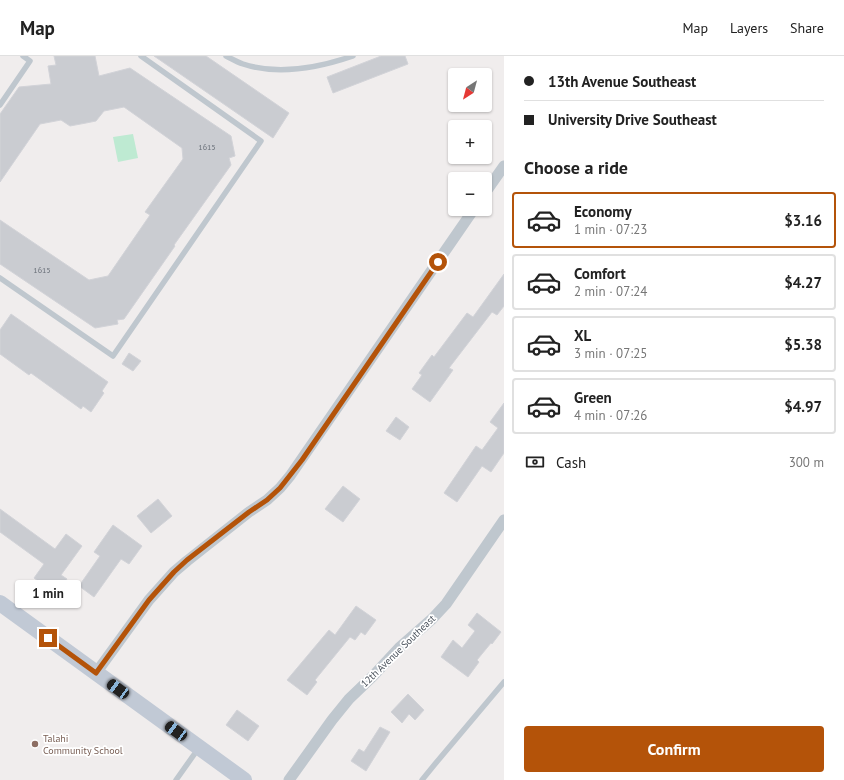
<!DOCTYPE html>
<html lang="en">
<head>
<meta charset="utf-8">
<style>
  :root { --surface:#fff; --page:#f6f6f6; --text:#222; --muted:#767676; --line:#e0e0e0; --accent:#b45309 }
  body { margin:0; font-family:"PT Sans",sans-serif; background:var(--page); color:var(--text); height:100vh; display:flex; flex-direction:column; font-size:15px; white-space:nowrap }
  * { box-sizing:border-box; margin:0 }
  p { font-size:13px; color:var(--muted) }
  .icon { flex:none; width:22px; height:22px; fill:none; stroke:currentColor; stroke-width:2; stroke-linecap:round; stroke-linejoin:round }
  .map { position:relative; flex:1; overflow:hidden }
  .sheet { display:flex; flex-direction:column; background:var(--surface); width:340px }
  .sheet>* { flex:none }
  .hud { display:grid; align-content:center; height:88px; padding:0 20px; background:var(--surface) }
  .needle { width:26px; rotate:216deg }
  .buttons { position:absolute; left:448px; top:12px; display:grid; gap:8px }
  .buttons a { display:grid; place-items:center; width:44px; height:44px; border-radius:4px; background:var(--surface); box-shadow:0 1px 3px #0004; font-size:20px }
  .end { position:absolute; width:18px; height:18px; margin:-9px; border:5px solid #b45309; background:#fff; box-shadow:0 0 0 2px #fff }
  .from { border-radius:50% }
  .bubble { position:absolute; height:28px; border-radius:4px; background:var(--surface); box-shadow:0 1px 3px #0004; font-size:13px; font-weight:600; line-height:28px; text-align:center }
  .car { position:absolute; width:12px; height:24px; margin:-12px -6px; border-radius:5px; box-shadow:0 0 3px 1px #0007; background:linear-gradient(#222 24%,#8ab4d8 0 40%,#222 0 76%,#8ab4d8 0 86%,#222 0) }
  .hud b { display:flex; align-items:center; gap:14px; height:38px; font-size:15px }
  .hud b+b { border-top:1px solid var(--line) }
  .hud i { width:10px; height:10px; background:var(--text) }
  ul { padding:0; list-style:none }
  li { display:flex; align-items:center; gap:12px; height:56px; margin:0 8px 6px; padding:0 12px; border:2px solid var(--line); border-radius:4px }
  li div { flex:1 }
  li b { display:block; font-size:15px }
  li em { font-style:normal; font-weight:600 }
  li.current { border-color:var(--accent) }
  li>.icon { width:36px; height:36px; stroke-width:1.5 }
  h2 { padding:0 20px; font-size:18px; line-height:48px }
  .pay { display:flex; align-items:center; gap:10px; height:44px; padding:0 20px; font-size:15px }
  .pay p { margin-inline-start:auto }
  .cta { display:flex; gap:8px; margin-top:auto; padding:8px 20px }
  .cta a { flex:1; height:46px; border-radius:4px; background:var(--accent); color:#fff; font-size:16px; font-weight:600; line-height:46px; text-align:center }
  header { display:flex; align-items:center; gap:24px; box-sizing:border-box; height:56px; padding:0 20px; background:var(--surface); border-bottom:1px solid var(--line) }
  header strong { font-size:19px }
  nav { display:flex; gap:22px; margin-inline-start:auto; font-size:14px }
  main { display:flex; flex:1; min-height:0 }
  .map>svg:first-child { display:block }
  .green { fill:#beead2 }
  .building { fill:#caccd1; stroke:#d2d3d8 }
  .lines { fill:none; stroke-linecap:round; stroke-linejoin:round }
  .lane { stroke:#bfc7ce; stroke-width:5.5 }
  .street { stroke:#bfc7ce; stroke-width:11 }
  .secondary { stroke:#c1c9d5; stroke-width:16 }
  .route { stroke:#b45309; stroke-width:5 }
  .education-dot { fill:#8d6e63; stroke:#fff; stroke-width:1.5 }
  .labels { text-anchor:middle; dominant-baseline:central; stroke-width:3.5; stroke-linejoin:round; paint-order:stroke }
  .number-label { font-size:8px; fill:#686e77 }
  .street-label { font-size:10px; fill:#474f59; stroke:#fff }
  .education-label { font-size:10px; fill:#785e54; stroke:#fff; text-anchor:start }
</style>
</head>
<body>
<header>
<strong>Map</strong>
<nav><a>Map</a><a>Layers</a><a>Share</a></nav>
</header>
<main>
<div class="map">
<svg width="504" height="724" viewBox="0 0 504 724">
  <rect width="100%" height="100%" fill="#f0eded"/>
  <polygon class="green" points="133,78 138,102 118,106 113,81"/>
  <g class="building">
    <polygon points="54,0 95,0 99,20 130,12 231,80 235,100 229,102 231,109 174,189 175,190 124,263 117,264 118,268 95,272 0,208 0,164 89,224 108,220 150,159 145,156 183,103 182,92 124,51 104,55 96,65 86,67 70,70 61,64 40,68 0,126 0,58 19,31 51,28 48,10 56,9"/>
    <polygon points="154,0 206,0 289,57 273,82"/>
    <polygon points="381,0 405,0 408,8 333,37 327,21"/>
    <polygon points="504,218 504,250 497,259 492,256 449,312 453,314 430,346 412,333 422,319 419,317 432,299 434,301 467,257 473,261"/>
    <polygon points="11,258 108,326 102,335 104,337 91,356 83,350 81,353 31,317 29,319 0,298 0,274"/>
    <polygon points="129,297 141,305 133,315 122,308"/>
    <polygon points="504,347 504,397 491,416 482,410 457,446 444,437 476,390 482,394 498,372 490,366"/>
    <polygon points="396,361 409,371 400,384 386,375"/>
    <polygon points="343,430 360,443 343,466 325,453"/>
    <polygon points="158,443 172,460 151,477 137,460"/>
    <polygon points="0,453 55,493 66,478 82,490 61,519 67,523 56,538 34,522 44,508 0,476"/>
    <polygon points="113,469 142,490 129,508 121,503 94,541 79,530 100,500 94,496"/>
    <polygon points="356,550 376,564 365,579 361,576 355,584 350,581 315,624 317,626 307,639 287,624 329,574 335,579"/>
    <polygon points="477,557 501,576 492,588 491,587 477,604 479,606 468,621 441,601 453,584 462,592 475,575 468,569"/>
    <polygon points="408,638 424,654 415,664 409,658 402,667 391,656"/>
    <polygon points="237,654 259,670 248,685 226,669"/>
    <polygon points="380,671 390,676 366,715 351,705 359,693 364,696"/>
  </g>
  <g class="lines">
    <g class="lane">
      <path d="M226 0C232 3 237 6 243 8 279 20 318 12 353 0"/>
      <polyline points="0,49 30,5 23,0"/>
      <polyline points="0,222 113,300 261,85 141,0"/>
      <polyline points="176,724 198,693"/>
      <polyline points="422,724 435,708 504,626"/>
    </g>
    <g class="street">
      <polyline points="485,137 504,110"/>
      <polyline points="96,617 149,544 174,516 187,505 249,456 267,444 280,432 290,420 474,153"/>
      <polyline points="289,724 332,664 349,643 373,620 399,592 432,563 446,548 504,464"/>
    </g>
    <polyline class="secondary" points="0,547 244,724"/>
  </g>
  <g class="lines">
    <polyline class="route" points="48,582 96,617 149,544 174,516 187,504 249,456 267,444 280,432 302,404 438,206"/>
  </g>
  <circle class="education-dot" cx="35" cy="688" r="4"/>
  <g class="labels">
    <g class="number-label">
      <text x="207" y="91">1615</text>
      <text x="42" y="214">1615</text>
    </g>
    <g class="street-label">
      <text transform="translate(398 595) rotate(-44)">12th Avenue Southeast</text>
    </g>
    <g class="education-label">
      <text x="43" y="682">Talahi<tspan x="43" dy="12">Community School</tspan></text>
    </g>
  </g>
</svg>
<div class="buttons">
<a><svg class="needle" viewBox="-14 -14 28 28"><path d="M0-13l5 13h-10z" fill="#e53935"/><path d="M0 13l5-13h-10z" fill="#767676"/></svg></a>
<a>+</a>
<a>−</a>
</div>
<i class="end from" style="left:438px;top:206px"></i>
<i class="end" style="left:48px;top:582px"></i>
<div class="bubble" style="left:15px;top:524px;width:66px">1 min</div>
<i class="car" style="left:118px;top:633px;rotate:306deg"></i>
<i class="car" style="left:176px;top:675px;rotate:306deg"></i>
</div>
<section class="sheet">
<div class="hud">
<b><i class="from"></i>13th Avenue Southeast</b>
<b><i></i>University Drive Southeast</b>
</div>
<h2>Choose a ride</h2>
<ul>
<li class="current"><svg class="icon" aria-label="car" viewBox="0 0 24 24"><path d="M5 17H2v-5l4-1 3-4h7l3 4 3 1v5h-3M9 17h6M6 11h13"/><circle cx="7" cy="17" r="2"/><circle cx="17" cy="17" r="2"/></svg><div><b>Economy</b><p>1 min · 07:23</p></div><em>$3.16</em></li>
<li><svg class="icon" aria-label="car" viewBox="0 0 24 24"><path d="M5 17H2v-5l4-1 3-4h7l3 4 3 1v5h-3M9 17h6M6 11h13"/><circle cx="7" cy="17" r="2"/><circle cx="17" cy="17" r="2"/></svg><div><b>Comfort</b><p>2 min · 07:24</p></div><em>$4.27</em></li>
<li><svg class="icon" aria-label="car" viewBox="0 0 24 24"><path d="M5 17H2v-5l4-1 3-4h7l3 4 3 1v5h-3M9 17h6M6 11h13"/><circle cx="7" cy="17" r="2"/><circle cx="17" cy="17" r="2"/></svg><div><b>XL</b><p>3 min · 07:25</p></div><em>$5.38</em></li>
<li><svg class="icon" aria-label="car" viewBox="0 0 24 24"><path d="M5 17H2v-5l4-1 3-4h7l3 4 3 1v5h-3M9 17h6M6 11h13"/><circle cx="7" cy="17" r="2"/><circle cx="17" cy="17" r="2"/></svg><div><b>Green</b><p>4 min · 07:26</p></div><em>$4.97</em></li>
</ul>
<div class="pay"><svg class="icon" aria-label="cash" viewBox="0 0 24 24"><path d="M3 7h18v10H3z"/><circle cx="12" cy="12" r="2"/></svg>Cash<p>300 m</p></div>
<div class="cta"><a>Confirm</a></div>
</section>
</main>
</body>
</html>
